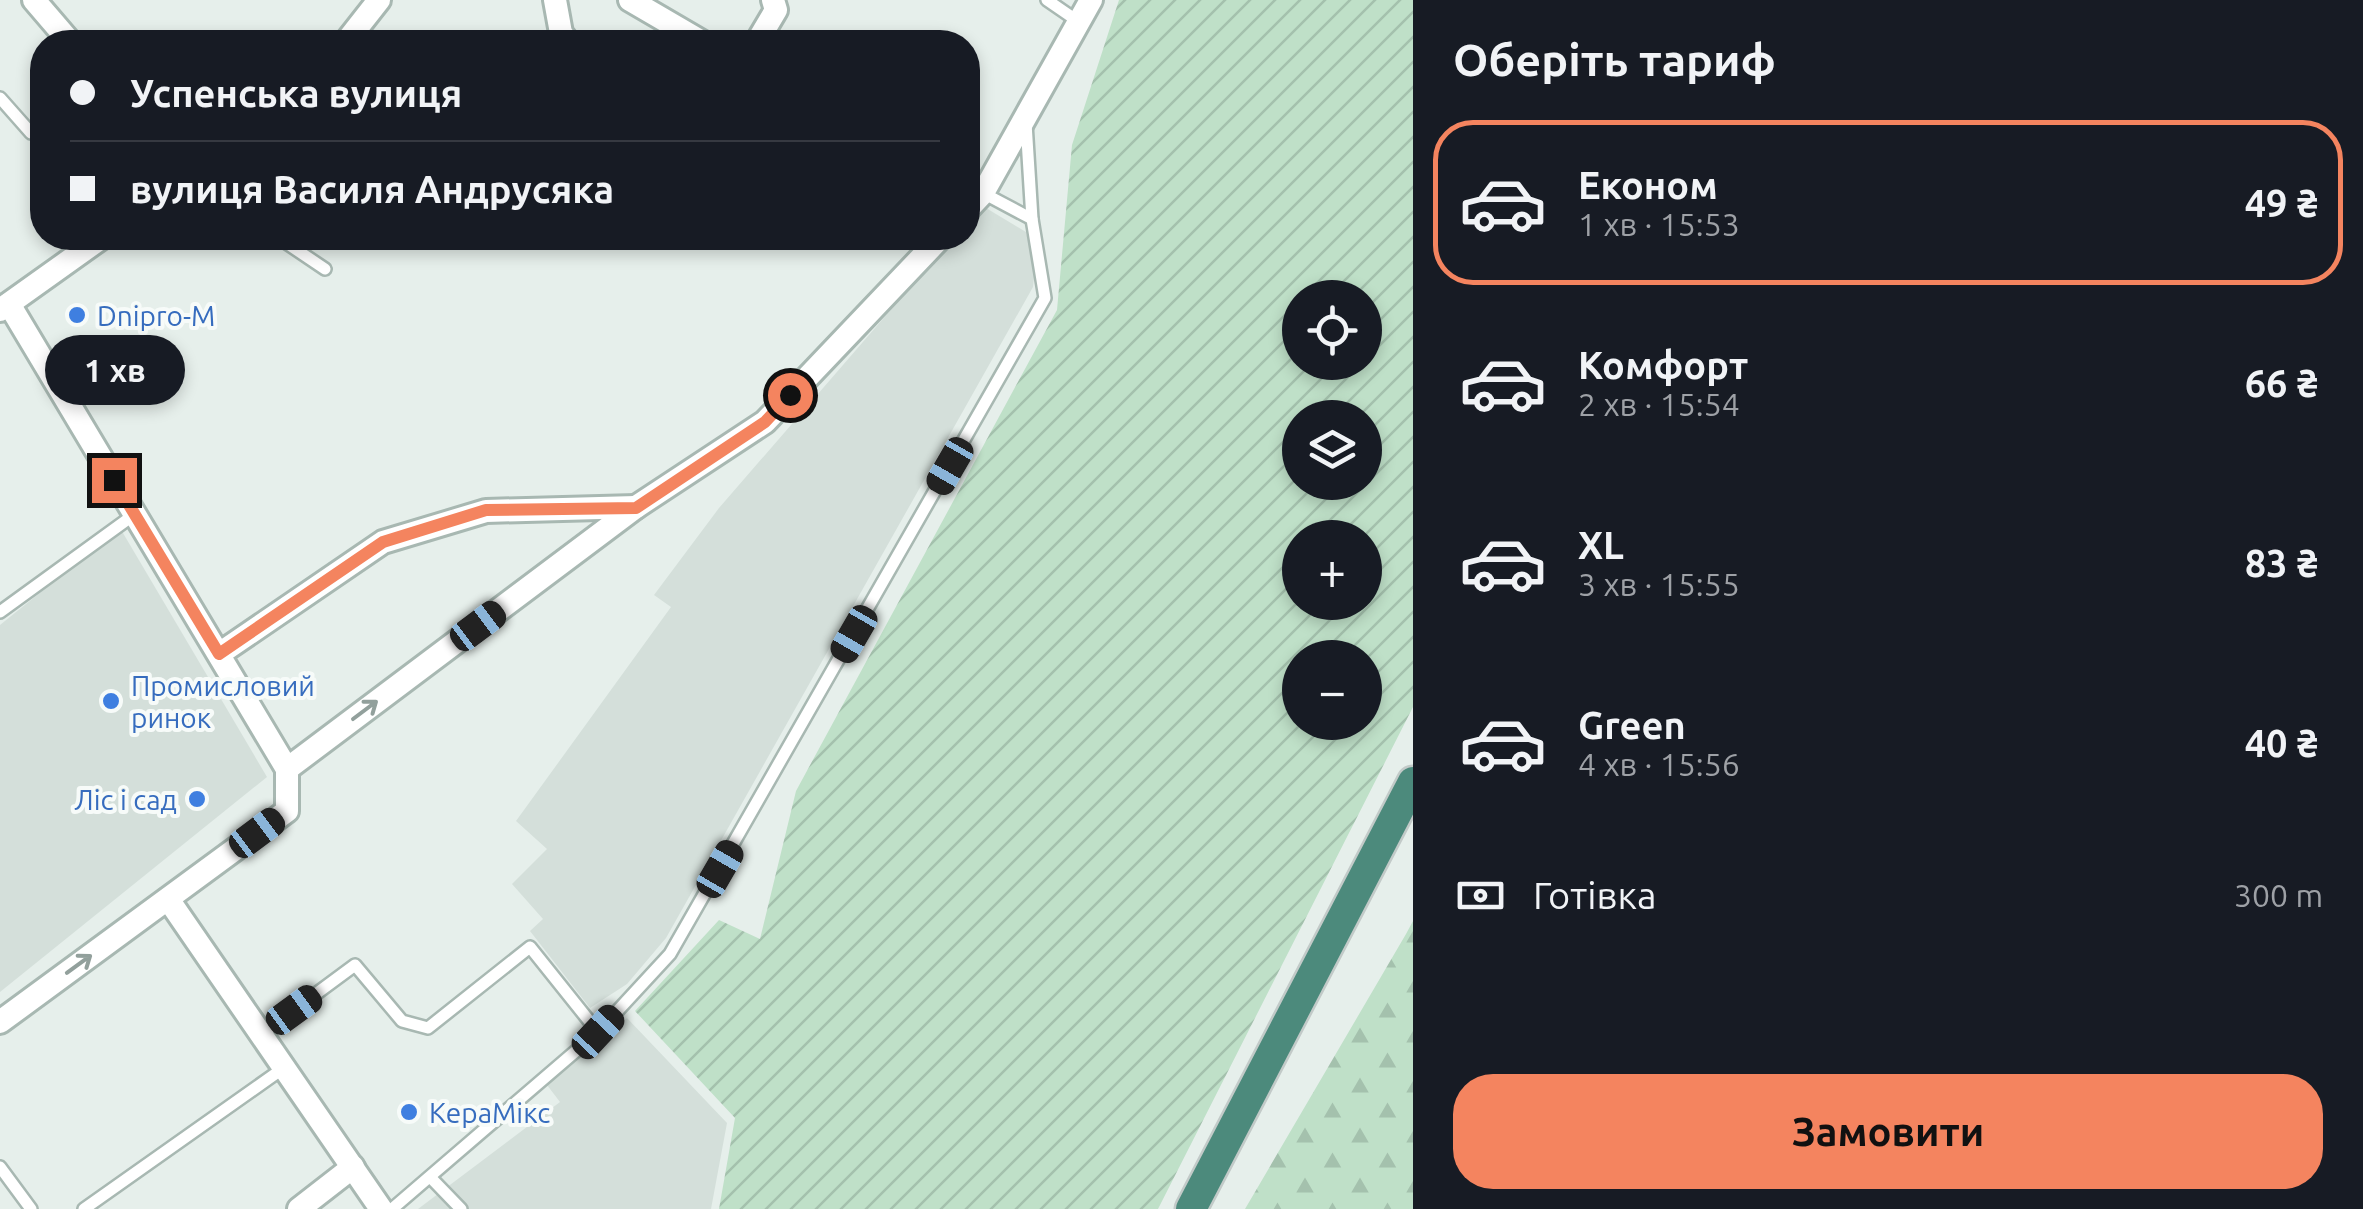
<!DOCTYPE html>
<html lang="uk">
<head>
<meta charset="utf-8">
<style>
  :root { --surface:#171b24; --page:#242831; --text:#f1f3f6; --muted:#9ea1a6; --line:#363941; --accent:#f4845f }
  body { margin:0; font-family:Ubuntu,sans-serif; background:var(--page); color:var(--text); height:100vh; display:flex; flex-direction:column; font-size:38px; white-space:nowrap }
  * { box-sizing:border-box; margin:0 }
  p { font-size:32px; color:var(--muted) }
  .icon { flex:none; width:55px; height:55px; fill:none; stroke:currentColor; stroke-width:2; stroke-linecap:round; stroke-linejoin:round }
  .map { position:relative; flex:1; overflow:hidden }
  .sheet { display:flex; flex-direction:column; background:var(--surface); width:950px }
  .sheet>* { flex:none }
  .guide { position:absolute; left:30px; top:30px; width:950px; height:220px; border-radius:40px; box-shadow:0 5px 15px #0003; display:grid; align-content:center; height:220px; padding:0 40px; background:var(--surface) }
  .buttons { position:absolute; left:1282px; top:280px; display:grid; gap:20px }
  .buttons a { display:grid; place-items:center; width:100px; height:100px; border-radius:50%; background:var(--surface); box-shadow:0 5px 15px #0003; font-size:50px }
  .end { position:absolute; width:45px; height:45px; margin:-22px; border:12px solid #f4845f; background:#111; box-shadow:0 0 0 5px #111 }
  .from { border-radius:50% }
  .bubble { position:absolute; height:70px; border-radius:35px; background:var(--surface); box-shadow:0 5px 15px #0003; font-size:32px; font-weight:600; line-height:70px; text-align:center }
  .car { position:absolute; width:30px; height:60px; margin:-30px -15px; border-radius:12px; box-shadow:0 0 8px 2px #0007; background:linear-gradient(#222 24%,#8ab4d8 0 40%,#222 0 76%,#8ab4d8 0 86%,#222 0) }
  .guide b { display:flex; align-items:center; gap:35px; height:95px; font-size:38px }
  .guide b+b { border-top:2px solid var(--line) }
  .guide i { width:25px; height:25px; background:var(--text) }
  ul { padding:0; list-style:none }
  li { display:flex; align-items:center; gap:30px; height:165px; margin:0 20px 15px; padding:0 20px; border:5px solid transparent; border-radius:40px }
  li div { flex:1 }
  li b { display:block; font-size:38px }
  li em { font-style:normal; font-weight:600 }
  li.current { border-color:var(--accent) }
  li>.icon { width:90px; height:90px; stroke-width:1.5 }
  h2 { padding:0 40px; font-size:45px; line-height:120px }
  .pay { display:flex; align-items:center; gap:25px; height:110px; padding:0 40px; font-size:38px }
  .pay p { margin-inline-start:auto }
  .primary-button { display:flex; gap:20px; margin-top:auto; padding:20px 40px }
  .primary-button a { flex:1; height:115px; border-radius:40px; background:var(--accent); color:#111; font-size:40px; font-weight:600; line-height:115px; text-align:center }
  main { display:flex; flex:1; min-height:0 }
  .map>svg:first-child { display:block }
  .built { fill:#d4dfda }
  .forest { fill:url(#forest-firs) }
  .garden { fill:url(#garden-furrows); fill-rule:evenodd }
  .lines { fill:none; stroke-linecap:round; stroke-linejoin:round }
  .service-casing { stroke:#a8b8b2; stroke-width:16 }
  .minor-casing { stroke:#a8b8b2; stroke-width:28 }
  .trunk-casing { stroke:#c2cac8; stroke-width:35 }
  .service { stroke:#fff; stroke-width:11 }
  .minor { stroke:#fff; stroke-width:22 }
  .trunk { stroke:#4c8a7c; stroke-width:30 }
  .oneway { stroke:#92a09c }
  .route { stroke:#f4845f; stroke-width:12 }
  .shop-dot { fill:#3f7fe0; stroke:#f7fbf9; stroke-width:4 }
  .labels { text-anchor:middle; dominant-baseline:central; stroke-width:8; stroke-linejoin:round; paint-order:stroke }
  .shop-label { font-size:28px; fill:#366cbe; stroke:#f7fbf9; text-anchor:start }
</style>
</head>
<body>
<main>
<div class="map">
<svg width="1413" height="1209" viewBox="0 0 1413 1209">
  <defs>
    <pattern id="forest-firs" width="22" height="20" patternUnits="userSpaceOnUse" patternTransform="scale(2.5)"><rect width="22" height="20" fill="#bfe0c8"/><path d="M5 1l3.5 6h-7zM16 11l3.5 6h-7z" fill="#a4c1ad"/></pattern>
    <pattern id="garden-furrows" width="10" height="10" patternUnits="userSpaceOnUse" patternTransform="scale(2.5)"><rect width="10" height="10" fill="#bfe0c8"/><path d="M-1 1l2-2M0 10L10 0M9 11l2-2" fill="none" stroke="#a4c1ad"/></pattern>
  </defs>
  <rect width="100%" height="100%" fill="#e6efeb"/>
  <g class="built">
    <polygon points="981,205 1026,232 1035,268 1033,287 666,938 627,984 590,1008 530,931 543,919 512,884 547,849 516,821 671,607 654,595 719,508 953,238 968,238 968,220"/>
    <polygon points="120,528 267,777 0,992 0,625"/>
    <polygon points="627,1018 727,1123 711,1209 418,1209 560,1102 547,1085"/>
  </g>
  <polygon class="forest" points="1413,921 1413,1209 1245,1209 1406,934"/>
  <path class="garden" d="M1119 0H1413V707L1158 1209H719L735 1118 635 1011 719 920 760 939 796 791 1057 310 1072 145ZM1300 298H1365V362H1300ZM1300 418H1365V482H1300ZM1300 538H1365V602H1300ZM1300 658H1365V722H1300Z"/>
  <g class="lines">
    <g class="service-casing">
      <g id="service">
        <polyline points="1047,0 1079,22"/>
        <polyline points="0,98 31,133 42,124"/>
        <polyline points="983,193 1032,219"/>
        <polyline points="279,238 325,269"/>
        <polyline points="0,612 135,514"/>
        <polyline points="263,1033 355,965 402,1021 428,1028 530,947 598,1032"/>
        <polyline points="0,1167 31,1209"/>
        <polyline points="431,1178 461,1209"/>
        <polyline points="84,1209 285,1067"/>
        <polyline points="392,1209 598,1032 670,954 1045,298 1032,219 1026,123"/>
      </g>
    </g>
    <g class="minor-casing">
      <g id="minor">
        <polyline points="34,0 70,42"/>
        <polyline points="555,0 561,33 568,42"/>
        <polyline points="630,0 702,42"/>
        <polyline points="346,42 379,0"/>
        <polyline points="757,42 776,10 773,0"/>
        <polyline points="968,209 983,193 1091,0"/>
        <polyline points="0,310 101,238"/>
        <polyline points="219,654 383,542 486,511 636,507"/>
        <polyline points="287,769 636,507 765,422 940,238"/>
        <polyline points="168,899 381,1209"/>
        <polyline points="0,1022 287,811 287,769 9,304"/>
        <polyline points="299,1209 353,1167"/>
      </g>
    </g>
    <g class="trunk-casing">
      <polyline id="trunk" points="1191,1209 1413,782"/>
    </g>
    <use href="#service" class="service"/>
    <use href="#minor" class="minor"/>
    <use href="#trunk" class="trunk"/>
  </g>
  <defs><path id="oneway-shaft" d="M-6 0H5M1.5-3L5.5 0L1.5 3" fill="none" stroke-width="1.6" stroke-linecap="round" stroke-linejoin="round" transform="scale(2.5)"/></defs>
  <g class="oneway">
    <use href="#oneway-shaft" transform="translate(365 710) rotate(-37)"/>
    <use href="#oneway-shaft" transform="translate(79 964) rotate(-36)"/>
  </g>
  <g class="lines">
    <polyline class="route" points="114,480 219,654 383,542 486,510 636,508 765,422 790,395"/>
  </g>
  <g class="shop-dot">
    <circle cx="77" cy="315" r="10"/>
    <circle cx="111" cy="701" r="10"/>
    <circle cx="197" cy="799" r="10"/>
    <circle cx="409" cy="1112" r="10"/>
  </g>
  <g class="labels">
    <g class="shop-label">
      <text x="97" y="315">Dnipro-M</text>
      <text x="131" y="685">Промисловий<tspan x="131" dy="32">ринок</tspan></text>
      <text x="177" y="799" text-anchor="end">Ліс і сад</text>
      <text x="429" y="1112">КераМікс</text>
    </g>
  </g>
</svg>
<div class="buttons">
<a><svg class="icon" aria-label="locate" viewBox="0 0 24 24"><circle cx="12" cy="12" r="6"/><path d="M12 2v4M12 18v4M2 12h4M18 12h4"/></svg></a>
<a><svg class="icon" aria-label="layers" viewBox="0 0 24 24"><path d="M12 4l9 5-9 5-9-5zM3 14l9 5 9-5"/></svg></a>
<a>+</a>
<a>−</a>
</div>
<i class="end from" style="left:790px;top:395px"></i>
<i class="end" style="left:114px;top:480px"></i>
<div class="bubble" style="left:45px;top:335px;width:140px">1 хв</div>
<i class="car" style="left:950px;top:466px;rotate:210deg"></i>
<i class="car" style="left:478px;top:626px;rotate:53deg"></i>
<i class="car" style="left:854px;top:634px;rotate:210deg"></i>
<i class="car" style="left:257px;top:833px;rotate:53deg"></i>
<i class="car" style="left:720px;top:869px;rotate:30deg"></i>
<i class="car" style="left:294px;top:1010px;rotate:54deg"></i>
<i class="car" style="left:598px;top:1032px;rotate:43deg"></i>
<div class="guide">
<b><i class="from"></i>Успенська вулиця</b>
<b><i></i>вулиця Василя Андрусяка</b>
</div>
</div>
<section class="sheet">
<h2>Оберіть тариф</h2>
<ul>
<li class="current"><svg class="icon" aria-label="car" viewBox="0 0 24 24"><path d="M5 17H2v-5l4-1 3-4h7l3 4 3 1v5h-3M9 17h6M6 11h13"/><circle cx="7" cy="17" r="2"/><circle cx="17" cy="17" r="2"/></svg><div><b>Економ</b><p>1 хв · 15:53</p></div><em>49 ₴</em></li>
<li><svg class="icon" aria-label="car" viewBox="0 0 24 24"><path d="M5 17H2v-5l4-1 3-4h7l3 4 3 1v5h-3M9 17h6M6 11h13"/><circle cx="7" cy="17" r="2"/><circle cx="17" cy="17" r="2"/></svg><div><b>Комфорт</b><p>2 хв · 15:54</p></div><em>66 ₴</em></li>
<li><svg class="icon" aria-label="car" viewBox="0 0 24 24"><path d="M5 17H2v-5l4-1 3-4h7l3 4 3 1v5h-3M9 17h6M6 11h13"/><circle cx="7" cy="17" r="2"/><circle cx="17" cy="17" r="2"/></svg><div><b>XL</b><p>3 хв · 15:55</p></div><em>83 ₴</em></li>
<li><svg class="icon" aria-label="car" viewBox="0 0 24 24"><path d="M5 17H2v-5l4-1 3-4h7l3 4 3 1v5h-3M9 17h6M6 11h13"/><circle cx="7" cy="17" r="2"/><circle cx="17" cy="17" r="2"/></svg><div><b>Green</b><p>4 хв · 15:56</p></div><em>40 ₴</em></li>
</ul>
<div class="pay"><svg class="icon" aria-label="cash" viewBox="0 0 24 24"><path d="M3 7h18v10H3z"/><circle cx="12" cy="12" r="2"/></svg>Готівка<p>300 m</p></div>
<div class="primary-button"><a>Замовити</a></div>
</section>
</main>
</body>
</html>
